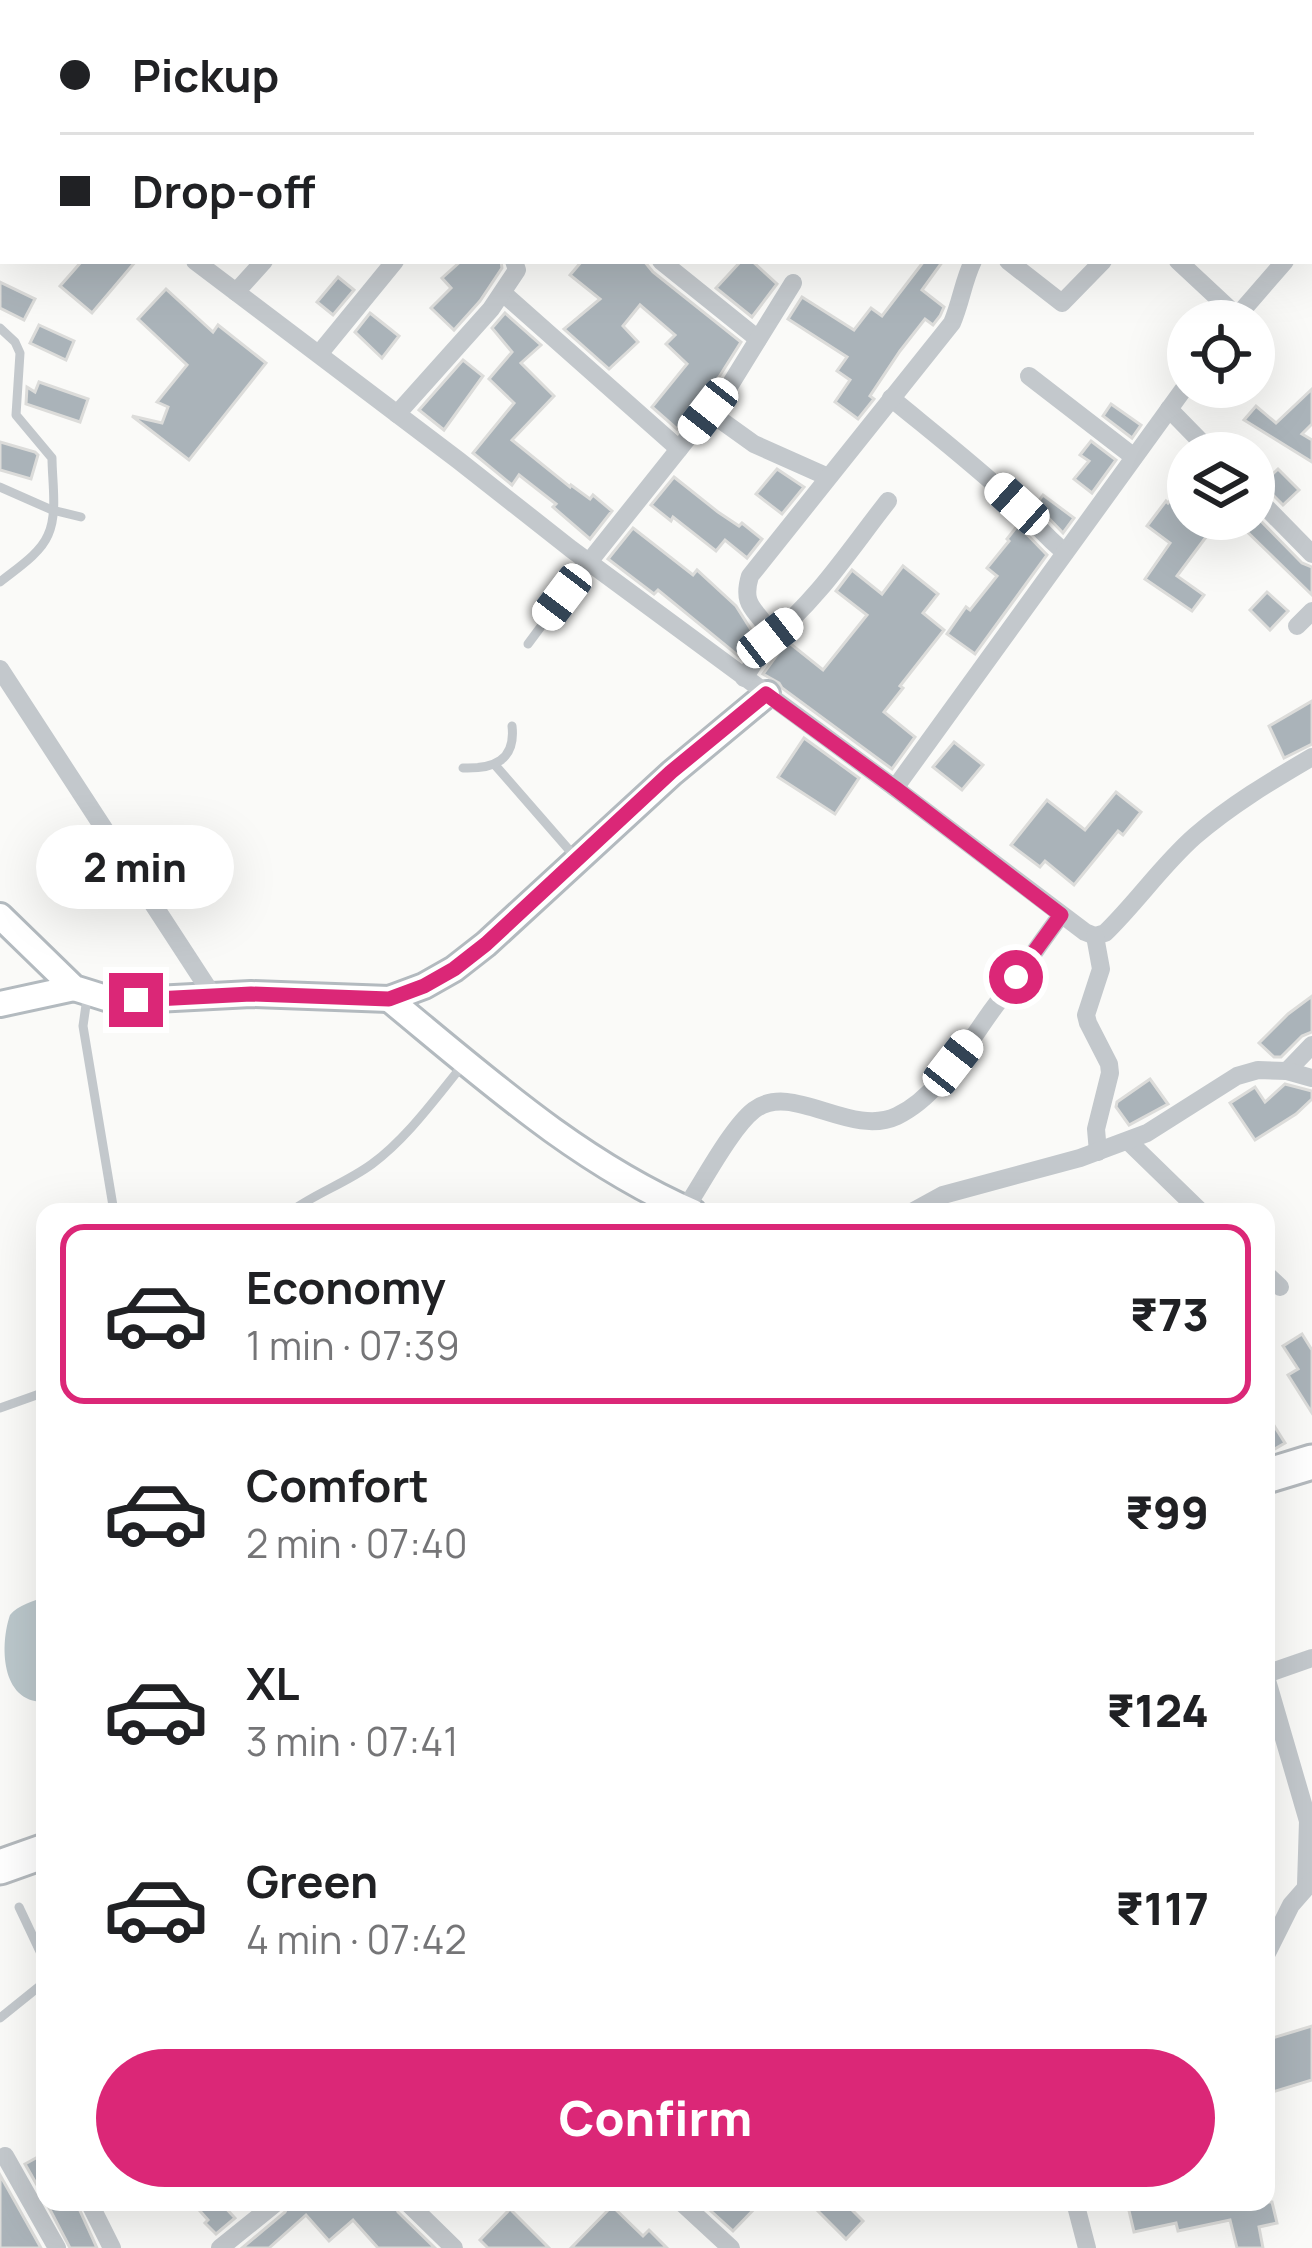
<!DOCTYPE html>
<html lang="en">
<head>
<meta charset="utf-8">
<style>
  :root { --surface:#fff; --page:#f6f6f6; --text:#202124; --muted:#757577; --line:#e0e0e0; --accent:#db2777 }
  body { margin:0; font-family:Manrope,sans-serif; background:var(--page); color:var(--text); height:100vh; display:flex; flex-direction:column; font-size:45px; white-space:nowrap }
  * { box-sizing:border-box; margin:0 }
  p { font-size:39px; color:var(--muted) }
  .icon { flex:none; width:66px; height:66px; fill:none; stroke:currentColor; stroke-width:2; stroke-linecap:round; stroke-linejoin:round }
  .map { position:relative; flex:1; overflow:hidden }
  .drawer { position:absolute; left:36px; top:1203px; width:1239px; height:1008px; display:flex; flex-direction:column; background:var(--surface); border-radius:24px; box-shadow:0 12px 48px #0002 }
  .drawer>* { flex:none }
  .top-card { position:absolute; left:0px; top:0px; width:1314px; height:264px; box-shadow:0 12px 48px #0002; display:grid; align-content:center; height:264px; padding:0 60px; background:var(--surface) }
  .tools { position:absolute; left:1167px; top:300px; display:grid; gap:24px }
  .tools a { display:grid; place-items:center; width:108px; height:108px; border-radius:50%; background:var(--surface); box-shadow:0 12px 48px #0002; font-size:60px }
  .end { position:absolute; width:54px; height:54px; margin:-27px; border:15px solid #db2777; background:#fff; box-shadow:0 0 0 6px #fff }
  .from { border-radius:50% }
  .bubble { position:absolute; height:84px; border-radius:42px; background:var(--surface); box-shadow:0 12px 48px #0002; font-size:39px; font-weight:800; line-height:84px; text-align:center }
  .car { position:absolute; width:36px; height:72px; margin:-36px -18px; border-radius:15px; box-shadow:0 0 9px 3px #0007; background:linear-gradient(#fff 24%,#345 0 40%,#fff 0 76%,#345 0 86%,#fff 0) }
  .top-card b { display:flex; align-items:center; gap:42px; height:114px; font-size:45px }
  .top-card b+b { border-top:3px solid var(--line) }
  .top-card i { width:30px; height:30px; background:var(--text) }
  ul { padding:21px 0 0; list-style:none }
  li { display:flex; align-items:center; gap:36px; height:180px; margin:0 24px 18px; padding:0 36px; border:6px solid transparent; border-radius:24px }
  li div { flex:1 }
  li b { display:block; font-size:45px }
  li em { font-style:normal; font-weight:800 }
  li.on { border-color:var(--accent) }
  li>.icon { width:108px; height:108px; stroke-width:1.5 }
  .button { display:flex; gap:24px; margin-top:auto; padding:24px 60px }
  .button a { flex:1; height:138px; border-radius:72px; background:var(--accent); color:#fff; font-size:48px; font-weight:800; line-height:138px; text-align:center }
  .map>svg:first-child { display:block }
  .water { fill:#bbc7cb }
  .building { fill:#aab3b9; stroke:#dcdcda; stroke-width:3 }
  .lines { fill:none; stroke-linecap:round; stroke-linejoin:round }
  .secondary-casing { stroke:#b3babf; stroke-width:30 }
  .highway-casing { stroke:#b4b9bd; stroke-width:39 }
  .lane { stroke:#c3c8cc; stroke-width:9 }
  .street { stroke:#c3c8cc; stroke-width:18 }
  .secondary { stroke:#fff; stroke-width:24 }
  .highway { stroke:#fff; stroke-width:33 }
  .route { stroke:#db2777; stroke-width:15 }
</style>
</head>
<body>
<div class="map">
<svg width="1312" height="2248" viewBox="0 0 1312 2248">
  <rect width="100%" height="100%" fill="#fafaf8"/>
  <path class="water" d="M45 1597V1702C0 1703 0 1644 10 1615 18 1605 34 1601 45 1597Z"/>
  <g class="building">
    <polygon points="82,261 136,261 92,313 60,286"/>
    <polygon points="461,261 501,261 502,268 480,301 454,330 431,308 451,288 442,278"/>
    <polygon points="582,261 644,261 653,272 741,342 719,377 677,429 652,407 687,364 666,344 675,335 640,305 623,326 638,342 609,369 564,329 600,299 570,275"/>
    <polygon points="741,261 752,261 777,284 752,317 716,288"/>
    <polygon points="924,261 943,261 922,290 944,307 940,316 933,325 925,319 900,351 870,396 874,399 858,419 835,402 850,380 837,371 847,357 788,319 802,297 854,330 871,308 882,316"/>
    <polygon points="338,277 354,290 333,315 317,302"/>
    <polygon points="0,282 35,299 24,320 0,308"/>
    <polygon points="166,289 213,332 218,325 266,363 189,460 132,416 162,423 168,407 157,402 187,365 138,319"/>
    <polygon points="370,313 399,336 382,358 355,332"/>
    <polygon points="505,313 541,345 521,363 554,396 512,440 570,487 571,485 590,499 593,495 612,511 590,539 553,507 556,504 519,475 512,485 473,453 514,403 489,379 512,352 492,328"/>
    <polygon points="39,325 74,341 66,360 30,343"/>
    <polygon points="463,360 483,376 444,430 419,410"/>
    <polygon points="39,382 88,399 80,422 26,404 27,387 35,392"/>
    <polygon points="1312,389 1312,424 1302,434 1312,440 1312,462 1244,420 1256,406 1276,423"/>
    <polygon points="1111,404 1141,425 1132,438 1103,416"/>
    <polygon points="1091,441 1116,460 1092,493 1074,479 1089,461 1080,455"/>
    <polygon points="0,442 35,452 38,455 31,479 0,470"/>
    <polygon points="777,469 804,487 782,514 756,494"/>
    <polygon points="1278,469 1299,490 1283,505 1262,484"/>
    <polygon points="674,477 718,512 739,526 742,523 762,539 747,558 725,540 716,551 673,517 671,521 651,505"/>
    <polygon points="1188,481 1188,519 1209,533 1177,576 1204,595 1192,611 1145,579 1170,543 1147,526 1166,501 1168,503"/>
    <polygon points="1043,495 1074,518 1063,533 1036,505"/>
    <polygon points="1254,514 1302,563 1312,567 1312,595 1234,519 1254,519"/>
    <polygon points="1018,525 1047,555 975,654 947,634 966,607 970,610 997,576 987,568 1009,541 1007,539"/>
    <polygon points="633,528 693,575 697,570 736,606 755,636 741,658 658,590 654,594 608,559"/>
    <polygon points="903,566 938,594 923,613 944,630 900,686 903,688 884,712 915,737 892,769 782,688 779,683 763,674 787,641 823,670 867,615 836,591 852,570 882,594"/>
    <polygon points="1267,592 1288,611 1270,630 1250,610"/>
    <polygon points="1312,701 1312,744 1284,758 1269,726"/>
    <polygon points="804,738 859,778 835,814 778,777"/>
    <polygon points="954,742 983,765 962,790 933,767"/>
    <polygon points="1116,792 1141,812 1123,835 1118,831 1074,885 1045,861 1040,867 1011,845 1047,800 1085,830"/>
    <polygon points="1312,996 1312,1032 1302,1036 1281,1057 1274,1057 1259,1043 1288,1014"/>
    <polygon points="1150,1079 1168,1104 1129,1125 1116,1107 1117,1102"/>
    <polygon points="1285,1084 1312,1091 1312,1099 1296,1114 1255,1140 1230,1103 1255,1087 1265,1102"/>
    <polygon points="1302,1334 1312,1350 1312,1413 1288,1375 1298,1369 1283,1346"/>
    <polygon points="1266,1413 1285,1443 1266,1454"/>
    <polygon points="1312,2026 1312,2080 1266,2094 1266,2040"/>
    <polygon points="45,2153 45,2199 25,2164"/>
    <polygon points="0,2175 41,2248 0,2248"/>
    <polygon points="46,2202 76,2202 97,2248 70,2248"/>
    <polygon points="192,2202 220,2202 235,2218 216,2234 205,2223 208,2220"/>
    <polygon points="290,2202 394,2202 398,2212 435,2248 378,2248 353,2220 329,2241 306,2215 269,2248 242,2248 285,2212"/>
    <polygon points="701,2202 761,2202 733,2231"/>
    <polygon points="825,2202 844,2202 863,2221 846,2239 817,2210"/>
    <polygon points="1127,2202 1170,2202 1171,2207 1191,2202 1272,2202 1277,2223 1259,2227 1263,2248 1237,2248 1230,2220 1178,2231 1176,2223 1134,2232"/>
    <polygon points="612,2206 643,2236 649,2230 667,2248 571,2248"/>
    <polygon points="510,2209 549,2248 488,2248 480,2240"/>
  </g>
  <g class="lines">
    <g class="secondary-casing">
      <g id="secondary">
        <polyline points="0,916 74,988 106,998 136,1000 251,994 389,999 424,986 454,969 486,944 672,773 767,694"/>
        <path d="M389 999C485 1078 578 1162 693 1212"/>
        <polyline points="0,1004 74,988"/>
      </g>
    </g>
    <g class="highway-casing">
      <g id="highway">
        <polyline points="1266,1476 1312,1462"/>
        <polyline points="0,1867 45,1851"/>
      </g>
    </g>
    <g class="lane">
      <path d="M0 328 15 342 20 353 16 415 52 458C52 481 58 514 48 535 40 554 16 569 0 582"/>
      <polyline points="0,487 52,510 81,517"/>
      <polyline points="528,644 589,562"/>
      <polyline points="495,765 577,859"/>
      <path d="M463 768C493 769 516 761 512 726"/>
      <polyline points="87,998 83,1026 114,1212"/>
      <path d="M290 1212C316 1193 346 1183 372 1164 407 1138 434 1100 462 1066"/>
      <polyline points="0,1408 45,1392"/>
      <polyline points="19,1907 45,1962"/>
      <polyline points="0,2018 41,1985 45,1973"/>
    </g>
    <g class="street">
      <polyline points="392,0 395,3"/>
      <polyline points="645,0 647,3"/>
      <polyline points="1178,0 1181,3"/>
      <polyline points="102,3 110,0"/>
      <polyline points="323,3 325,0"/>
      <polyline points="520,3 523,0"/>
      <polyline points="686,3 688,0"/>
      <polyline points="816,3 818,0"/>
      <polyline points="1137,3 1140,0"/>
      <polyline points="0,41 3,40"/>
      <polyline points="1311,103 1312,103"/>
      <polyline points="0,119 3,119"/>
      <polyline points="1311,231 1312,230"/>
      <path d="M195 261 458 460 571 549 895 788 1085 932 1095 936 1105 933C1137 902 1162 865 1195 836 1231 805 1271 781 1312 757"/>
      <polyline points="661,261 758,339"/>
      <polyline points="1008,261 1062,303 1103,261"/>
      <polyline points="1178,261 1237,316"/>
      <polyline points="236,292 264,261"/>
      <polyline points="504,294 679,449"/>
      <polyline points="1233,321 1285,261"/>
      <polyline points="319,354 395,261"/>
      <polyline points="1029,376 1134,457"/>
      <path d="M891 398C931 431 972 463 1010 498 1030 515 1043 536 1065 552"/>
      <polyline points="1169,409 1212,453"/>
      <polyline points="708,411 754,444 828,477"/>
      <polyline points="397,414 491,309 517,270 514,261"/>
      <polyline points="1254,495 1312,554"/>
      <polyline points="589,562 730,385 793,283"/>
      <polyline points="1297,626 1312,611"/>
      <path d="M770 638C817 601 851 548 888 501"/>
      <polyline points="0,669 213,996"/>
      <path d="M744 678 770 638C764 610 739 612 750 576L952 323C961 302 963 282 973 261"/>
      <polyline points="895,788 1188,383"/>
      <polyline points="1095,936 1101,969 1086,1015 1088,1023 1109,1064 1110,1073 1096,1129 1098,1152"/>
      <polyline points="1287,1071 1312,1045"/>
      <polyline points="1128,1141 1201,1212"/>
      <path d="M685 1209C703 1182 731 1128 754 1110 792 1081 850 1138 897 1116 937 1097 965 1048 990 1013 1014 981 1037 948 1061 915"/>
      <polyline points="912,1212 943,1195 1080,1158 1147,1133 1237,1076 1258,1070 1287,1071 1312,1078"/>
      <polyline points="1266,1274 1280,1287"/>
      <polyline points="1266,1674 1312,1658"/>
      <polyline points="1266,1677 1308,1821 1306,1885"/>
      <polyline points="1266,1955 1291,1905 1312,1881"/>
      <polyline points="5,2156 57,2248"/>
      <polyline points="89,2202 112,2248"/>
      <polyline points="407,2202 454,2248"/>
      <polyline points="681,2202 731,2248"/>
      <polyline points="1075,2202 1087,2248"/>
      <polyline points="220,2248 277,2202"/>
    </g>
    <use href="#secondary" class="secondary"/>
    <use href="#highway" class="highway"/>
  </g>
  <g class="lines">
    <polyline class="route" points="136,1000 251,994 389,999 424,986 454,969 486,944 671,772 766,694 895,788 1061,915 1016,977"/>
  </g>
</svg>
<div class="tools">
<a><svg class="icon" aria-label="locate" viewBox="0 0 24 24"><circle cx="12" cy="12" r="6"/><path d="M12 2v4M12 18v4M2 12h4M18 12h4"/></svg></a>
<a><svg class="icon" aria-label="layers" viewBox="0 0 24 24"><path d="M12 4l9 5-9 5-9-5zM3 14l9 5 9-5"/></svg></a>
</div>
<i class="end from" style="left:1016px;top:977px"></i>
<i class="end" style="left:136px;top:1000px"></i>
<div class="bubble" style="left:36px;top:825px;width:198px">2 min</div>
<i class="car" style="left:708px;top:411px;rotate:218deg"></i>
<i class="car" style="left:1017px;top:504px;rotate:312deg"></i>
<i class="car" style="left:562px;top:597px;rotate:217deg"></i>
<i class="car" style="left:770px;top:638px;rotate:52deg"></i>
<i class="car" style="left:953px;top:1063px;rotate:38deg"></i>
<div class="top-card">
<b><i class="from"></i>Pickup</b>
<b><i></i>Drop-off</b>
</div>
<section class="drawer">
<ul>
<li class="on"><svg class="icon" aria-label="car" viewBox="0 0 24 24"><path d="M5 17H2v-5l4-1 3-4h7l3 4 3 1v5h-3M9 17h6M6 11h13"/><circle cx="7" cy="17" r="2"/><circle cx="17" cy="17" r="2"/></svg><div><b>Economy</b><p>1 min · 07:39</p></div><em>₹73</em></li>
<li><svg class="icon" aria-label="car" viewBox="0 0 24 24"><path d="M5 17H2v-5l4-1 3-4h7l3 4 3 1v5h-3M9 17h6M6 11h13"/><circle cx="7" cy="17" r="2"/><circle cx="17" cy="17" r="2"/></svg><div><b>Comfort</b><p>2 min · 07:40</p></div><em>₹99</em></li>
<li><svg class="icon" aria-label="car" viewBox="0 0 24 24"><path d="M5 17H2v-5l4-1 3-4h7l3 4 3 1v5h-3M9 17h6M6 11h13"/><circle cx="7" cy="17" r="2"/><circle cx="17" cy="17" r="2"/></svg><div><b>XL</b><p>3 min · 07:41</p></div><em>₹124</em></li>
<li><svg class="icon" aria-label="car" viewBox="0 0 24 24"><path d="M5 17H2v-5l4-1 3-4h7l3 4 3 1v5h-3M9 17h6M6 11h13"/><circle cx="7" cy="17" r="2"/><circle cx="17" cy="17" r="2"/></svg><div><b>Green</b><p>4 min · 07:42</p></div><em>₹117</em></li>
</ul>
<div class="button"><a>Confirm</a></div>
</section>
</div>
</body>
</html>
